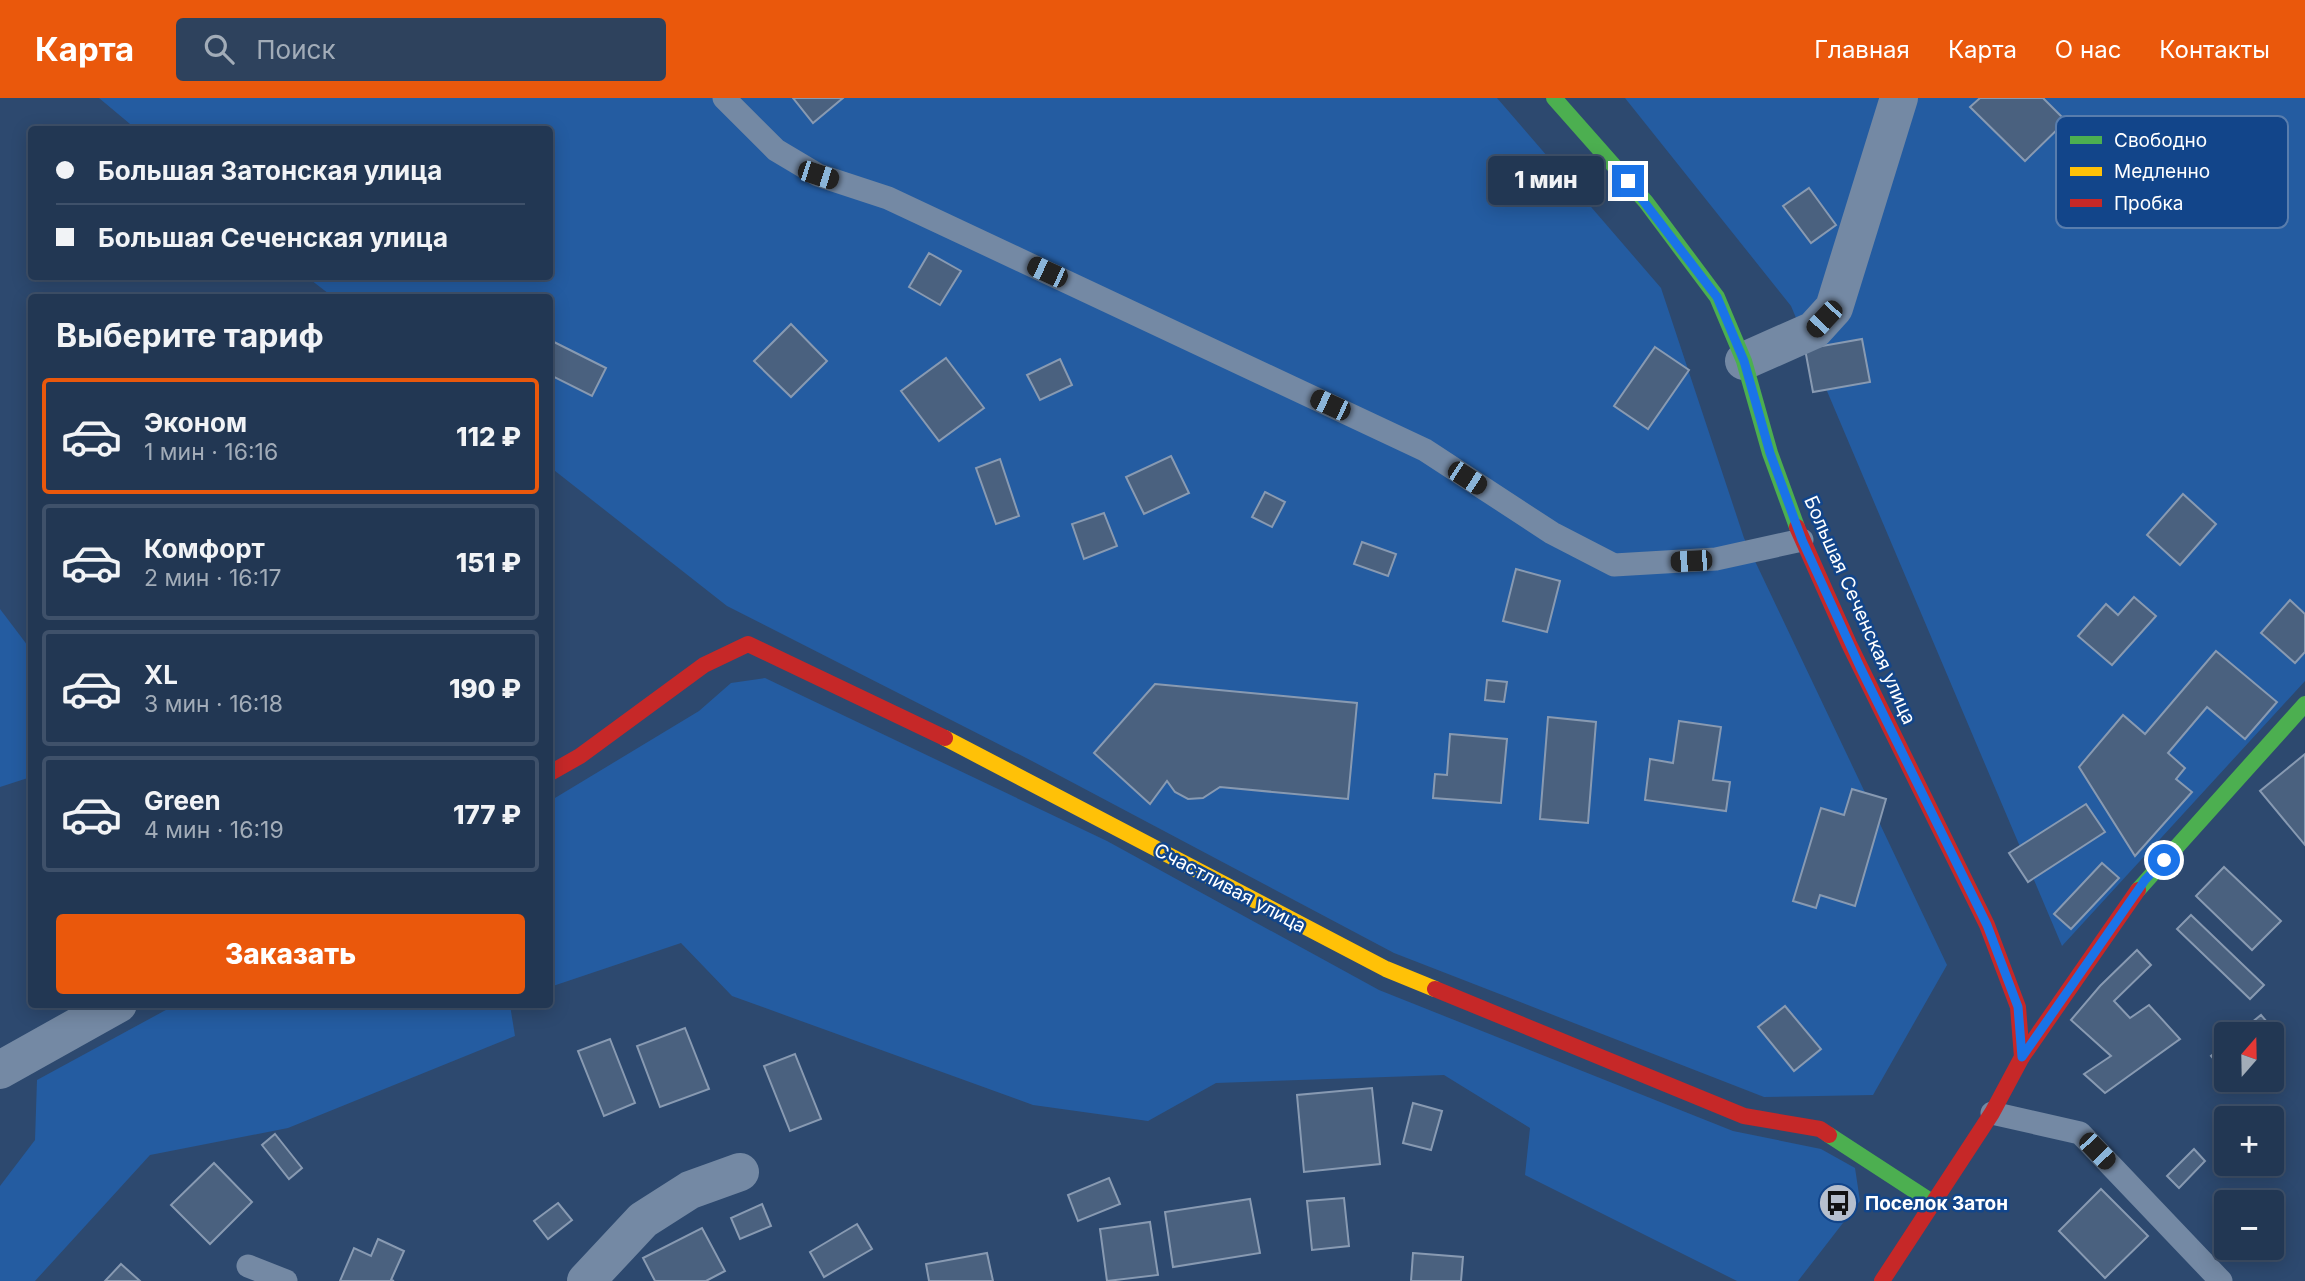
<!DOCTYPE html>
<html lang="ru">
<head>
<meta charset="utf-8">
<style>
  :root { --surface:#223753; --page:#2e425d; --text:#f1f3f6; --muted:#a2acb8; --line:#3f516a; --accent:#ea580c }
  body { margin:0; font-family:Inter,sans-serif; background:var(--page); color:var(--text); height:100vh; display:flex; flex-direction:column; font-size:26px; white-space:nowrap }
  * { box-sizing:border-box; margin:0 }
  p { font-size:23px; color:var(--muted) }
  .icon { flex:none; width:38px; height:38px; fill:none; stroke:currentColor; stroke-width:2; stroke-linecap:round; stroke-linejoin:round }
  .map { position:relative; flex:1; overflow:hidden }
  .panel { position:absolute; left:28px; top:196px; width:525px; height:714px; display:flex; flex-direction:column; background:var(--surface); border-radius:7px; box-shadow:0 4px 18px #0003,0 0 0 2px var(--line) }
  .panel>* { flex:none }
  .hud { position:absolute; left:28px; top:28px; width:525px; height:154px; border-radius:7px; box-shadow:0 4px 18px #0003,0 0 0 2px var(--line); display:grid; align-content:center; height:154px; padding:0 28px; background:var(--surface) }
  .needle { width:46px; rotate:20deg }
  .fabs { position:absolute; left:2214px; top:924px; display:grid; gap:14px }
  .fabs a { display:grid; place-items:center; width:70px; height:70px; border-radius:7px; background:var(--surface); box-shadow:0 4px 18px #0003,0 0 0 2px var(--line); font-size:35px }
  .end { position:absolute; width:32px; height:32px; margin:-16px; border:9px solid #1a73e8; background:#fff; box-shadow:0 0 0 4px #fff }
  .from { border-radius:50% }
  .bubble { position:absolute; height:49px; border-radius:7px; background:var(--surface); box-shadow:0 4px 18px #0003,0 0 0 2px var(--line); font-size:23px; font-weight:800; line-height:49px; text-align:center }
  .car { position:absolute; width:21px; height:42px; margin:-21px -10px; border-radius:9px; box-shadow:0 0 5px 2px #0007; background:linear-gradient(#222 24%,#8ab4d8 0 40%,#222 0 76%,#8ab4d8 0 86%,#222 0) }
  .hud b { display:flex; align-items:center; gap:24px; height:66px; font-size:26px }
  .hud b+b { border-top:2px solid var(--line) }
  .hud i { width:18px; height:18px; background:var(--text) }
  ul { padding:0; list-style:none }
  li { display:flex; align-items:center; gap:21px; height:116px; margin:0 14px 10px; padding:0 14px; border:4px solid var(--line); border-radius:7px }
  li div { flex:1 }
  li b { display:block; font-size:26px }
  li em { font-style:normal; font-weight:800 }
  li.selected { border-color:var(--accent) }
  li>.icon { width:63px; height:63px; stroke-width:1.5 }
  h2 { padding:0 28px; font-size:32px; line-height:84px }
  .button { display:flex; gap:14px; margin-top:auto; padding:14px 28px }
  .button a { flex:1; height:80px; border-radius:7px; background:var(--accent); color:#fff; font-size:28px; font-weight:800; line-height:80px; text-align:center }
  header { display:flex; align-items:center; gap:42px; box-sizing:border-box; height:98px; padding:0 35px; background:var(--accent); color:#fff }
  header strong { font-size:33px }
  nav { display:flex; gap:38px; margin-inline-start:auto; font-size:24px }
  .search { width:490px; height:63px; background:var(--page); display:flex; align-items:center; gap:18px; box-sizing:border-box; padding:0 24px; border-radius:7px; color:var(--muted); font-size:26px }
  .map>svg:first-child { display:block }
  .green { fill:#245ca1 }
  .building { fill:#4a617f; stroke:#889ab2; stroke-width:2 }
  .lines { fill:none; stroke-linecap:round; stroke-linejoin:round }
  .lane { stroke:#7489a4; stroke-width:23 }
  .street { stroke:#7489a4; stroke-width:38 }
  .fast { stroke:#4caf50; stroke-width:16 }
  .slow { stroke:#ffc107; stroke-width:16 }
  .jam { stroke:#c62828; stroke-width:16 }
  .route { stroke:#1a73e8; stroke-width:9 }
  .labels { text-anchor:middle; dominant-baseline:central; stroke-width:5; stroke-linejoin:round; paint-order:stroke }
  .street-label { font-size:19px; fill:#fff; stroke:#12458a }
  .poi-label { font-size:19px; font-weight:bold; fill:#fff; stroke:#12458a; text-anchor:start }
  .key { fill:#12458a; stroke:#597dad; stroke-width:2 }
  .key-label { font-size:19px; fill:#fff }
</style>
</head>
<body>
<header>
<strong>Карта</strong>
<div class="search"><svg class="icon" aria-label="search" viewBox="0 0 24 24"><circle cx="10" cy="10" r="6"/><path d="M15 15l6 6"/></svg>Поиск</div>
<nav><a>Главная</a><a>Карта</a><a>О нас</a><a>Контакты</a></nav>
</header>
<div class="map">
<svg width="2305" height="1183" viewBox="0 0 2305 1183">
  <rect width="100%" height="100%" fill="#2d496f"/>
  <g class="green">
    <polygon points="99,0 1497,0 1661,190 1744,440 1947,867 1873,997 1764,999 1394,855 1032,663 727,508 550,369 550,200 333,199 307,179 550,178 550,32 136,31"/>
    <polygon points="1625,0 2305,0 2305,583 2062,848 1791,208"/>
    <polygon points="0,511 31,552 31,679 0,689"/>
    <polygon points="765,580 1107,743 1379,892 1733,1033 1821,1051 1855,1070 1860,1103 1798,1183 1737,1183 1525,1077 1530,1030 1444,977 1216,985 1148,1023 1033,1007 732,898 681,845 550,889 550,703 699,613 731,585"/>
    <polygon points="175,907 510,907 515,938 288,1030 150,1057 35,1183 0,1183 0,1088 35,1042 37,982"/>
  </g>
  <g class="building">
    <polygon points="793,0 843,0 813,25"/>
    <polygon points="1980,0 2043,0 2066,23 2025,63 1970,9"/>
    <polygon points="1809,90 1836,127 1811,145 1783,108"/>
    <polygon points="929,155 961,173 940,207 909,189"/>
    <polygon points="791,226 827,263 791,299 754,263"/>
    <polygon points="1862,241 1870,284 1813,294 1805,251"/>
    <polygon points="550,242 606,270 592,298 550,277"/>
    <polygon points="1655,249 1689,272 1648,331 1614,308"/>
    <polygon points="946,260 984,310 939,343 901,293"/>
    <polygon points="1060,261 1072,287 1040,302 1027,277"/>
    <polygon points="1171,358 1189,395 1144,416 1126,379"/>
    <polygon points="1000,361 1019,418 996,426 976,370"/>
    <polygon points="1265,394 1285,404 1272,429 1252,419"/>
    <polygon points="2183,396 2216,426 2180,467 2147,437"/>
    <polygon points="1104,415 1117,448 1084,461 1072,426"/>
    <polygon points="1362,444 1396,456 1388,478 1354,466"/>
    <polygon points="1516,471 1560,483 1547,534 1503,523"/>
    <polygon points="2134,499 2156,518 2112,567 2078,538 2106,506 2118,517"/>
    <polygon points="2290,502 2305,516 2305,554 2295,565 2261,535"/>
    <polygon points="2216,553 2277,604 2245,641 2207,609 2168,655 2185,670 2176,681 2192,694 2135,758 2079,669 2123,617 2145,636"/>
    <polygon points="1487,582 1507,584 1504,604 1485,602"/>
    <polygon points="1155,586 1357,605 1348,701 1220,689 1203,700 1188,701 1175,694 1167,683 1150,706 1094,655"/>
    <polygon points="1548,619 1596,624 1588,725 1540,721"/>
    <polygon points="1679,623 1721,629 1713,682 1730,684 1726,713 1645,702 1650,661 1673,665"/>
    <polygon points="1450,636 1507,641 1501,705 1433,700 1435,676 1447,677"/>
    <polygon points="2305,656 2305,747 2260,693"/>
    <polygon points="1852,691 1886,701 1855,808 1820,797 1816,810 1793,803 1821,710 1844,717"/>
    <polygon points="2086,706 2105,734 2028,784 2009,755"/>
    <polygon points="2102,765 2119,780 2071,831 2054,816"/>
    <polygon points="2224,769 2281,823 2252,852 2196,798"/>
    <polygon points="2191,817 2264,887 2250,901 2177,831"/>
    <polygon points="2137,852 2151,867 2114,903 2130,920 2149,907 2180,941 2105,995 2084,976 2111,958 2071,922 2100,888"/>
    <polygon points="1785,908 1821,951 1794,973 1758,929"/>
    <polygon points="2261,917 2279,938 2272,944 2272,936 2237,936"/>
    <polygon points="685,930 709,991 660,1009 637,948"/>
    <polygon points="610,941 635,1005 604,1018 578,953"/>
    <polygon points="2226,946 2226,976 2211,958"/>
    <polygon points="795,956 821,1021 790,1033 764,968"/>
    <polygon points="1372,990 1380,1066 1304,1074 1297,997"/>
    <polygon points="1413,1005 1442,1013 1431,1052 1403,1045"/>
    <polygon points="275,1036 302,1070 289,1081 262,1047"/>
    <polygon points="2194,1051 2205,1063 2179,1090 2167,1078"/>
    <polygon points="214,1065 252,1104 210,1146 171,1107"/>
    <polygon points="1109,1080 1120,1106 1078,1123 1068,1097"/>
    <polygon points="2101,1091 2148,1138 2105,1180 2059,1133"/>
    <polygon points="1344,1100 1349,1148 1312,1152 1307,1103"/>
    <polygon points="1250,1101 1260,1155 1173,1169 1165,1114"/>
    <polygon points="558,1105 572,1122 548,1141 534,1123"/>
    <polygon points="762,1106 771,1128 740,1141 731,1120"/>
    <polygon points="1150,1124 1158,1177 1107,1183 1100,1131"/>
    <polygon points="857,1126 872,1151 824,1179 810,1154"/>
    <polygon points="702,1130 725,1173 706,1183 655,1183 643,1160"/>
    <polygon points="378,1141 404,1153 391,1182 394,1183 340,1183 354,1150 371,1158"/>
    <polygon points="987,1155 993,1183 929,1183 926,1166"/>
    <polygon points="1413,1155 1463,1159 1461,1183 1411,1183"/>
    <polygon points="121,1166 140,1183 105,1183"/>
  </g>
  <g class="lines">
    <g class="lane">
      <polyline points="724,0 776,52 818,77 888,100 1425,352 1552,435 1614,467 1716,461 1802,442"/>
      <polyline points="1992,1015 2080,1035 2221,1183"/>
      <polyline points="248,1168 286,1183"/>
    </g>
    <g class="street">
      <polyline points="1744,263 1814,232 1834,210 1899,0"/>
      <polyline points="0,972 118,906"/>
      <polyline points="586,1183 643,1122 690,1092 740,1074"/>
    </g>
    <g class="fast">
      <polyline points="1554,0 1646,104 1717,199 1744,263 1770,355 1797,429"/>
      <polyline points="2138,792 2305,606"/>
      <polyline points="1829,1037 1935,1106"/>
    </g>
    <polyline class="slow" points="945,640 1386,871 1435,891"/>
    <g class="jam">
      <polyline points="1797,429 1849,546 1987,827 2018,909 2022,959"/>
      <polyline points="550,675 580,658 704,567 748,546 945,640"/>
      <polyline points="1435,891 1744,1018 1820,1031 1829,1037"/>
      <polyline points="1882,1183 1992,1015 2022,959 2138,792"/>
    </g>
  </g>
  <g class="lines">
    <polyline class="route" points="1628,83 1717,199 1744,263 1770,355 1802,442 1860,569 1987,827 2018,909 2022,959 2145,782 2164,762"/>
  </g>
  <defs>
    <g id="bus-disc" transform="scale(2.0125)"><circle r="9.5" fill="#b6bfcd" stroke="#12458a"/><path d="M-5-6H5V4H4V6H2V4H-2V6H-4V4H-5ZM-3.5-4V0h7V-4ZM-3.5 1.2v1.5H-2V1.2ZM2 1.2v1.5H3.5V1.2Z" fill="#111"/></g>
  </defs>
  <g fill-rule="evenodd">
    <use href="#bus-disc" x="1838" y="1105"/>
  </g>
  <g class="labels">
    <g class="street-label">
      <text transform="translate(1860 512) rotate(66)">Большая Сеченская улица</text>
      <text transform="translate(1230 790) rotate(28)">Счастливая улица</text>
    </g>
    <g class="poi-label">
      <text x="1865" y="1105">Поселок Затон</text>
    </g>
  </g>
  <rect x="2056" y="18" width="232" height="112" rx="10" class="key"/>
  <rect x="2070" y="38" width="32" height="8" fill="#4caf50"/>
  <rect x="2070" y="69" width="32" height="9" fill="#ffc107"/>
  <rect x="2070" y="101" width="32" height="8" fill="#c62828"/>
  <g class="key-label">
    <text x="2114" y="49">Свободно</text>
    <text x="2114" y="80">Медленно</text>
    <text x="2114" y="112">Пробка</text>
  </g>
</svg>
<div class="fabs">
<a><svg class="needle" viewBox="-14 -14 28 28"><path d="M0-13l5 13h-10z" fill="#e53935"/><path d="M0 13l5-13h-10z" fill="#a2acb8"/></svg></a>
<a>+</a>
<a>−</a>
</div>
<i class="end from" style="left:2164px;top:762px"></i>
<i class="end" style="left:1628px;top:83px"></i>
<div class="bubble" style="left:1488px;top:58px;width:116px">1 мин</div>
<i class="car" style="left:818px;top:77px;rotate:108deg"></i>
<i class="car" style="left:1047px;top:174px;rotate:295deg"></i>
<i class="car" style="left:1824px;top:221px;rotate:223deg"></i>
<i class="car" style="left:1330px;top:307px;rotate:295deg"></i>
<i class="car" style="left:1467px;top:380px;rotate:123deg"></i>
<i class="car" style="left:1691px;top:463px;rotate:267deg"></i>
<i class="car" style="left:2097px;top:1053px;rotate:136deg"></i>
<div class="hud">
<b><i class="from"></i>Большая Затонская улица</b>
<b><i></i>Большая Сеченская улица</b>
</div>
<section class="panel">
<h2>Выберите тариф</h2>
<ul>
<li class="selected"><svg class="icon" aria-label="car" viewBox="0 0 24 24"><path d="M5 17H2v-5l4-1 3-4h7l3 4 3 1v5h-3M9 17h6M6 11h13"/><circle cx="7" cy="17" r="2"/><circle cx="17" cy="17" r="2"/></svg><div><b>Эконом</b><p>1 мин · 16:16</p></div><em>112 ₽</em></li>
<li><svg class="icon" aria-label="car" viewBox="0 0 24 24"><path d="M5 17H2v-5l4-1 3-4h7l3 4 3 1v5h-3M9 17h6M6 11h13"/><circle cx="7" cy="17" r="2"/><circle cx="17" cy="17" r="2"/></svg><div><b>Комфорт</b><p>2 мин · 16:17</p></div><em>151 ₽</em></li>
<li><svg class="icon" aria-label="car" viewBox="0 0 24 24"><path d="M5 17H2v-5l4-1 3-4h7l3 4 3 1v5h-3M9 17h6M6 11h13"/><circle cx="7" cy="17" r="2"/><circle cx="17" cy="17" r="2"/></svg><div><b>XL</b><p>3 мин · 16:18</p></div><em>190 ₽</em></li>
<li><svg class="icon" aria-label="car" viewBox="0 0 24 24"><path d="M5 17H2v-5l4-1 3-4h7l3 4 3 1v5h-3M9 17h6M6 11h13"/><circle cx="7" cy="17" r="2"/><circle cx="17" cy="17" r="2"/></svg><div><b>Green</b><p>4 мин · 16:19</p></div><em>177 ₽</em></li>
</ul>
<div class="button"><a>Заказать</a></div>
</section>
</div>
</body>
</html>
